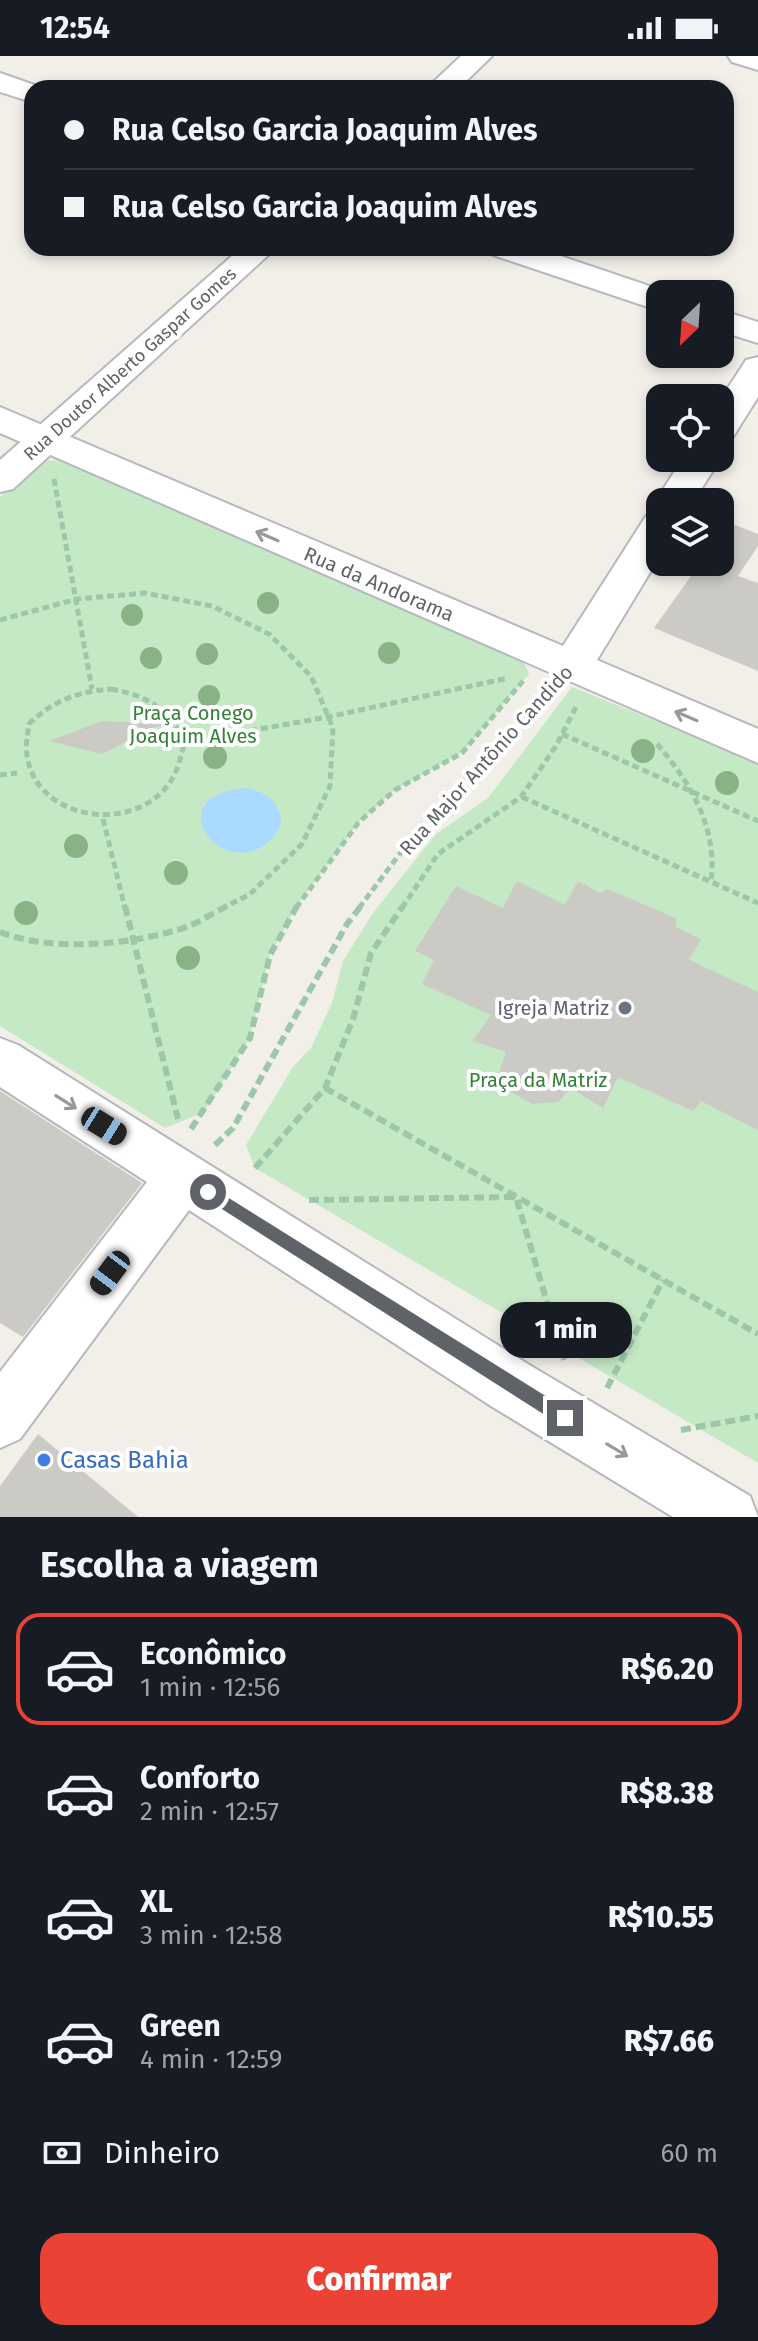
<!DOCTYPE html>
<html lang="pt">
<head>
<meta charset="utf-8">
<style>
  :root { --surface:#171b24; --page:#20242c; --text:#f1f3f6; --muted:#9ea1a6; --line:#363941; --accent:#ea4335 }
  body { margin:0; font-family:"Fira Sans",sans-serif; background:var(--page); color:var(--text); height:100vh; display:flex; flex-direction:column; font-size:30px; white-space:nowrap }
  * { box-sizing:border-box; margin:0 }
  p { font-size:26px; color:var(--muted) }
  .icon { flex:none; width:44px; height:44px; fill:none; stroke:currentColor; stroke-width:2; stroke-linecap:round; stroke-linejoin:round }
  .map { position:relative; height:1461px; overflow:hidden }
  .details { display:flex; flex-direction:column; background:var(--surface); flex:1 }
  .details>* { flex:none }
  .top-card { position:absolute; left:24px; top:24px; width:710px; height:176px; border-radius:24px; box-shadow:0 4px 12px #0003; display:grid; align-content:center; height:176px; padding:0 40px; background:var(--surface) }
  .needle { width:52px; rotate:205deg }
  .controls { position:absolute; left:646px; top:224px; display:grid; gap:16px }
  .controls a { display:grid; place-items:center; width:88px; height:88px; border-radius:16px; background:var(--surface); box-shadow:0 4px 12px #0003; font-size:40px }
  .end { position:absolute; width:36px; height:36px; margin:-18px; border:10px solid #5f6368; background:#fff; box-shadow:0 0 0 4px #fff }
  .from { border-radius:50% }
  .bubble { position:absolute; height:56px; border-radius:24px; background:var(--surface); box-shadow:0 4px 12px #0003; font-size:26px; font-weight:800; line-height:56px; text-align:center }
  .car { position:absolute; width:24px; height:48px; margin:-24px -12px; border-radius:10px; box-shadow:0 0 6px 2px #0007; background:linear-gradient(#222 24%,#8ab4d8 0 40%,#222 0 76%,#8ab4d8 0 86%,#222 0) }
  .top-card b { display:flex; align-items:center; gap:28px; height:76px; font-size:30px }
  .top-card b+b { border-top:2px solid var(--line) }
  .top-card i { width:20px; height:20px; background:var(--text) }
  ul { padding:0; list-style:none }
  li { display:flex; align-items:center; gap:24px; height:112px; margin:0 16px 12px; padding:0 24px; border:4px solid transparent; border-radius:24px }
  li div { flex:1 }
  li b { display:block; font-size:30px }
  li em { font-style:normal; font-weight:800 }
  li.active { border-color:var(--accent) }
  li>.icon { width:72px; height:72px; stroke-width:1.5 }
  h2 { padding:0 40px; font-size:36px; line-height:96px }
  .pay { display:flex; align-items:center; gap:20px; height:88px; padding:0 40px; font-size:30px }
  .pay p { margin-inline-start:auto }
  .button { display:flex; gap:16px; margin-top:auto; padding:16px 40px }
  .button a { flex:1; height:92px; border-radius:24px; background:var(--accent); color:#fff; font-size:32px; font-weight:800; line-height:92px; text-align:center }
  .status { display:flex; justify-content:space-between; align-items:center; height:56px; padding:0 40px; background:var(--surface); direction:ltr }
  .status svg { height:22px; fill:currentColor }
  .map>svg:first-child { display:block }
  .green { fill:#c5e8c5 }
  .water { fill:#aadaff }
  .building { fill:#cccac5 }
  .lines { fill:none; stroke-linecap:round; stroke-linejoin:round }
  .street-casing { stroke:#b5b8bc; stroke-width:4 }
  .secondary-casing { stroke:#b6babf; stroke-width:4 }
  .path-far1 { stroke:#9cc7a9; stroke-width:5; stroke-dasharray:7 4; stroke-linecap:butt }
  .path { stroke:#9cc7a9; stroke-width:6; stroke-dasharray:10 5; stroke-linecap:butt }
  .street { fill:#fff; fill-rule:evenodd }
  .secondary { fill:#fff; fill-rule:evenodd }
  .tree { fill:#89b387 }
  .oneway { stroke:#979a9d }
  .route { fill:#5f6368 }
  .worship-dot { fill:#6b7280; stroke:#fff; stroke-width:3 }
  .shop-dot { fill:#3f7fe0; stroke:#fff; stroke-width:3 }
  .labels { text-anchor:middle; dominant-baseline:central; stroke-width:8; stroke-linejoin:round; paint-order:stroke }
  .far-street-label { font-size:18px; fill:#5f6368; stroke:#fff }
  .street-label { font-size:20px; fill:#5f6368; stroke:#fff }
  .park-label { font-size:20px; fill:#348238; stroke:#fff }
  .worship-label { font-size:20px; fill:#5b616d; stroke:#fff; text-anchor:end }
  .near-shop-label { font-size:24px; fill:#366cbe; stroke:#fff; text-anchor:start }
</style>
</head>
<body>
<div class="status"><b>12:54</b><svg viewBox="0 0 49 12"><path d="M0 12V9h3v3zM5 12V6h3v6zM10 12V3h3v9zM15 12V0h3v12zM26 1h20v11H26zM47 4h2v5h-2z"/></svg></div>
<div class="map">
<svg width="758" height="1461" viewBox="0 0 758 1461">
  <rect width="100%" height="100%" fill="#f1efe8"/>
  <g class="green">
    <polygon points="66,404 524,606 529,618 462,697 395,734 359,766 298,848 270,899 250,982 204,1056 165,1072 0,970 0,441 39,405"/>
    <polygon points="572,631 758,706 758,1407 255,1112 246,1089 293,1011 311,992 332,947 343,905 373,857 436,778 488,742"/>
  </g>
  <path class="water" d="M247 732C268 737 281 746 281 769 238 846 145 739 247 732Z"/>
  <g class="building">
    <polygon points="720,463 758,478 758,490 738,520 758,527 758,615 654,572 701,506 720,506"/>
    <polygon points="102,665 163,668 102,698 49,685"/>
    <polygon points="517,825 565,849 578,825 600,837 607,833 676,862 676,871 701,883 689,904 758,936 758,1074 701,1045 693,1055 618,1021 603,1052 571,1032 558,1046 532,1048 509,1035 499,1017 506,996 473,985 491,959 422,928 434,904 415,895 456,830 503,852"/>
    <polygon points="0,1035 142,1127 23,1281 0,1267"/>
    <polygon points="38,1378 138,1461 0,1461 0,1430"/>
  </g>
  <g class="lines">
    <g class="street-casing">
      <g id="street">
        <polygon points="758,301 758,341 733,381 720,385 720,344 746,304"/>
        <polygon points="0,351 563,590 646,460 660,456 660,500 597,604 758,673 758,707 0,377"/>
        <polygon points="720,401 721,402 693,446 660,446 660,454 655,446 683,402"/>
        <polygon points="0,982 18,989 531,1310 750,1440 758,1461 673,1461 491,1350 189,1154 20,1383 0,1392 0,1316 147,1126 0,1031"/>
      </g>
    </g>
    <g class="secondary-casing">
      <g id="secondary">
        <polygon points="461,0 492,0 459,32 427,32"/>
        <polygon points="728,0 758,0 758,14 732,6"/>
        <polygon points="0,17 43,32 32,32 32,46 0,36"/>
        <polygon points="241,192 276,192 13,433 0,436 0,404"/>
        <polygon points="489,192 537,192 673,238 660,238 660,254 648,251 493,199"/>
        <polygon points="720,254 758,266 758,287 720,275"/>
      </g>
    </g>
    <g class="path-far1">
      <polyline points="54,423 92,633"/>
      <polyline points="0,564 77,543 145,537 212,550 269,578 311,620 333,672 330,730 302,788 250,838 223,852"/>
      <path d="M111 633C148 640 168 652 185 686 181 698 178 716 170 726 134 780 35 764 27 699 25 689 28 677 29 668 52 645 79 635 111 633Z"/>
      <polyline points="562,678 758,765"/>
      <polyline points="185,686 328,661 508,622"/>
      <path d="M657 688C691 727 718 773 711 826"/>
      <polyline points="0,719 17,717"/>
      <polyline points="522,741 758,847"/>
      <polyline points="103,763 125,852"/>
      <polyline points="296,852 359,766 395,734 462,697 523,625"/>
      <polyline points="359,852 420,771 548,636"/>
      <polyline points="402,852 438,798 521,741 556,690 577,649"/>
    </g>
    <g class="path">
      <polyline points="125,850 178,1063"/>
      <path d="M0 876C50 896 126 889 177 874 194 870 211 858 227 850"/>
      <polyline points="325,1032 758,1278"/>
      <polyline points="191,1073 250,982 270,899 297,850"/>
      <polyline points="215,1089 233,1072 347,868 361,850"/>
      <polyline points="255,1112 325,1032 353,963 371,897 403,850"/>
      <polyline points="309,1144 516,1141 564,1304"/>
      <polyline points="607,1332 663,1224"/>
      <polyline points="681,1374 758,1360"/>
    </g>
    <use href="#street" class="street"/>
    <use href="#secondary" class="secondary"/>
  </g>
  <g class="tree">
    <circle cx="268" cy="547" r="11"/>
    <circle cx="132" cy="559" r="11"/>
    <circle cx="389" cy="597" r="11"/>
    <circle cx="207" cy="598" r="11"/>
    <circle cx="151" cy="602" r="11"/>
    <circle cx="209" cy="640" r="11"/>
    <circle cx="643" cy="695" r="12"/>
    <circle cx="215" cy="701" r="12"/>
    <circle cx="727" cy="727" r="12"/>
    <circle cx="76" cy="790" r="12"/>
    <circle cx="176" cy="817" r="12"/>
    <circle cx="26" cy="857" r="12"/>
    <circle cx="188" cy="902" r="12"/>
  </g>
  <defs><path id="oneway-shaft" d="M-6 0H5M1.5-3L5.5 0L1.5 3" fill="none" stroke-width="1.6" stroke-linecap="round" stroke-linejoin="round" transform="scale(2)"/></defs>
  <g class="oneway">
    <use href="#oneway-shaft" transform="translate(267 480) rotate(-157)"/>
    <use href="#oneway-shaft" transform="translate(686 660) rotate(-157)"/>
    <use href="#oneway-shaft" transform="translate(66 1046) rotate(32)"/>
    <use href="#oneway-shaft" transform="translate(617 1394) rotate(31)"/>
  </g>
  <polygon class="route" points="208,1129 571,1356 574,1362 571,1368 565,1371 559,1368 203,1141 203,1131"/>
  <circle class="worship-dot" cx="625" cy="952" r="8"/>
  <circle class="shop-dot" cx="44" cy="1404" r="8"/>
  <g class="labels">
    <g class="far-street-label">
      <text transform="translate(130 308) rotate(-42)">Rua Doutor Alberto Gaspar Gomes</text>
    </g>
    <g class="street-label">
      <text transform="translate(379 528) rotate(23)">Rua da Andorama</text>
      <text transform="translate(486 704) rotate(-48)">Rua Major Antônio Candido</text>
    </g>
    <g class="park-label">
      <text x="193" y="657">Praça Conego<tspan x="193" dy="23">Joaquim Alves</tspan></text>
      <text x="538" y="1024">Praça da Matriz</text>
    </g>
    <g class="worship-label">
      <text x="609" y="952">Igreja Matriz</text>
    </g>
    <g class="near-shop-label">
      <text x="60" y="1404">Casas Bahia</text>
    </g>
  </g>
</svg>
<div class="controls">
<a><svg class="needle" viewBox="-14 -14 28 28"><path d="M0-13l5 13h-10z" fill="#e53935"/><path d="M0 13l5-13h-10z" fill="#9ea1a6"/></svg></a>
<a><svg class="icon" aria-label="locate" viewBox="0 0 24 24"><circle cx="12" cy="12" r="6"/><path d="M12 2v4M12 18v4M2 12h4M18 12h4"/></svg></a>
<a><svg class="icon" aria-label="layers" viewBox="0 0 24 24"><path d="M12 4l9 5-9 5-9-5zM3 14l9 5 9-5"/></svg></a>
</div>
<i class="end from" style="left:208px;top:1136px"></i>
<i class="end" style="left:565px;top:1362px"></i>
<div class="bubble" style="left:500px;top:1246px;width:132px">1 min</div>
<i class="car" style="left:104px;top:1070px;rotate:122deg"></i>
<i class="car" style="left:110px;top:1217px;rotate:217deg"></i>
<div class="top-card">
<b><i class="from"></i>Rua Celso Garcia Joaquim Alves</b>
<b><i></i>Rua Celso Garcia Joaquim Alves</b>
</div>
</div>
<section class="details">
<h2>Escolha a viagem</h2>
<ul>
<li class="active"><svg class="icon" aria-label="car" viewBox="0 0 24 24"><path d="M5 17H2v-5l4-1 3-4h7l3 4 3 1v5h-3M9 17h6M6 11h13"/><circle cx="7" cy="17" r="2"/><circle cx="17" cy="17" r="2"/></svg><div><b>Econômico</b><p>1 min · 12:56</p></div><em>R$6.20</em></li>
<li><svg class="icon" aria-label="car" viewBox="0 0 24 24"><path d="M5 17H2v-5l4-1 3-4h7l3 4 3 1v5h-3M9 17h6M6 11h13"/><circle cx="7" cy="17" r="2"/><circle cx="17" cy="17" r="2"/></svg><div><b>Conforto</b><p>2 min · 12:57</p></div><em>R$8.38</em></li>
<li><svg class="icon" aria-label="car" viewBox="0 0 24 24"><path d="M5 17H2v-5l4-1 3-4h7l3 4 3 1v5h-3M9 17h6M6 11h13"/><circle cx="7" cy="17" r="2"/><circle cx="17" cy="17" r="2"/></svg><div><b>XL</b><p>3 min · 12:58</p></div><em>R$10.55</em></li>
<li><svg class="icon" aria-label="car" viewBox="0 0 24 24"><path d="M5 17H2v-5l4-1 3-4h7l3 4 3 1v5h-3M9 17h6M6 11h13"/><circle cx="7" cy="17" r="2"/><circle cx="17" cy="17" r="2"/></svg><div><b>Green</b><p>4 min · 12:59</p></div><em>R$7.66</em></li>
</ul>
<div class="pay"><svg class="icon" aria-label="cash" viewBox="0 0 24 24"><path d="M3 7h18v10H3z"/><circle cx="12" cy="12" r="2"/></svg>Dinheiro<p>60 m</p></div>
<div class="button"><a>Confirmar</a></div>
</section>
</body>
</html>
